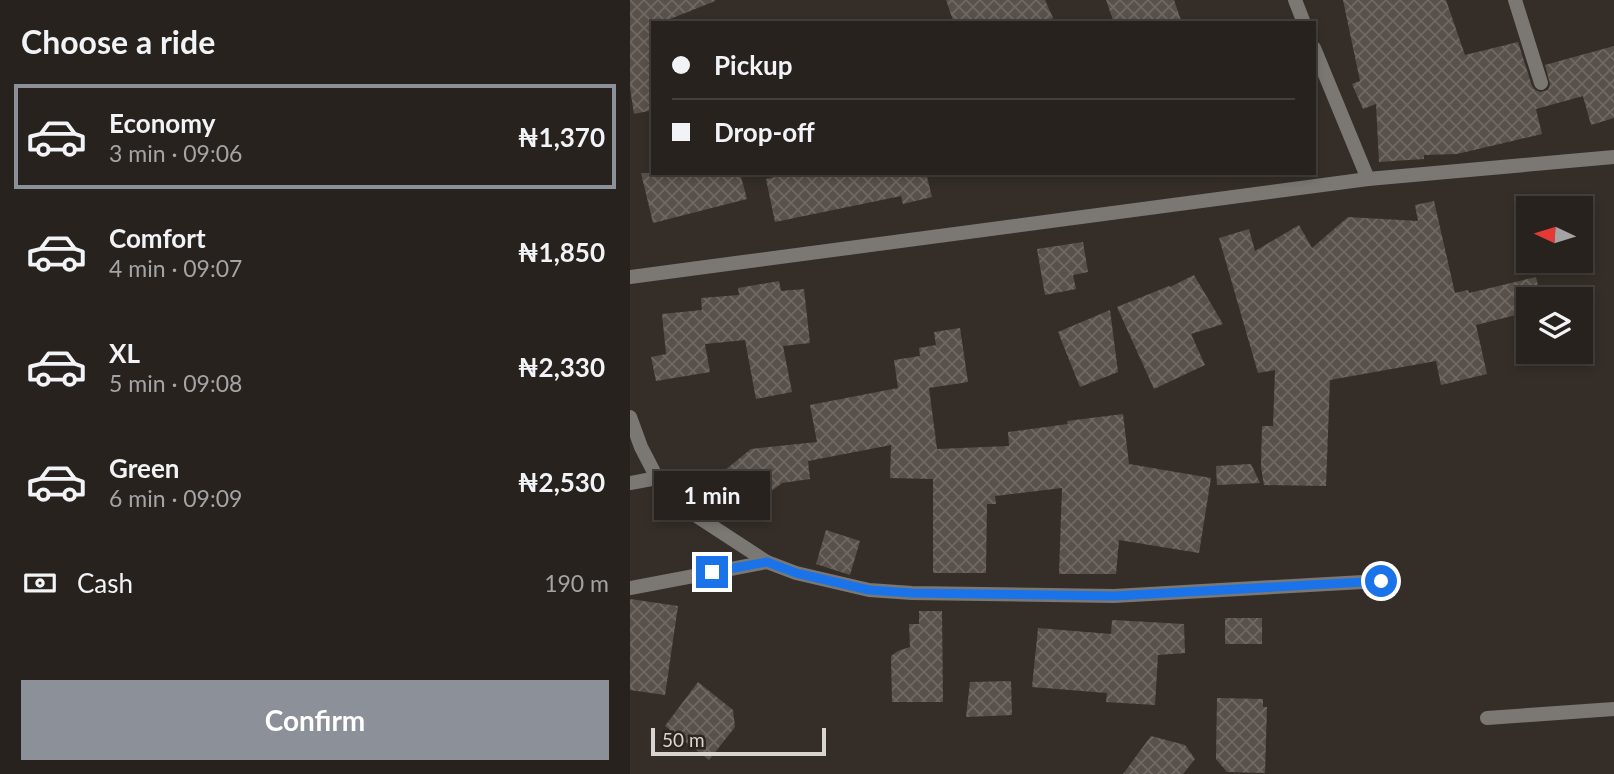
<!DOCTYPE html>
<html lang="en">
<head>
<meta charset="utf-8">
<style>
  :root { --surface:#28221e; --page:#342f2b; --text:#f1f3f6; --muted:#a5a4a4; --line:#443f3c; --accent:#8c9099 }
  body { margin:0; font-family:Lato,sans-serif; background:var(--page); color:var(--text); height:100vh; display:flex; flex-direction:column; font-size:26px; white-space:nowrap }
  * { box-sizing:border-box; margin:0 }
  p { font-size:23px; color:var(--muted) }
  .icon { flex:none; width:38px; height:38px; fill:none; stroke:currentColor; stroke-width:2; stroke-linecap:round; stroke-linejoin:round }
  .map { position:relative; flex:1; overflow:hidden }
  .drawer { display:flex; flex-direction:column; background:var(--surface); width:630px }
  .drawer>* { flex:none }
  .guide { position:absolute; left:21px; top:21px; width:665px; height:154px; border-radius:0px; box-shadow:0 4px 10px #0003,0 0 0 2px var(--line); display:grid; align-content:center; height:154px; padding:0 21px; background:var(--surface) }
  .needle { width:46px; rotate:274deg }
  .controls { position:absolute; left:886px; top:196px; display:grid; gap:14px }
  .controls a { display:grid; place-items:center; width:77px; height:77px; border-radius:0px; background:var(--surface); box-shadow:0 4px 10px #0003,0 0 0 2px var(--line); font-size:35px }
  .scale { position:absolute; left:21px; bottom:18px; width:175px; box-sizing:border-box; padding-left:7px; border:4px solid #d8d4d0; border-top:0; font-size:19px; line-height:24px; white-space:nowrap; color:#d8d4d0; -webkit-text-stroke:5px #2b241f; paint-order:stroke }
  .end { position:absolute; width:32px; height:32px; margin:-16px; border:9px solid #1a73e8; background:#fff; box-shadow:0 0 0 4px #fff }
  .from { border-radius:50% }
  .bubble { position:absolute; height:49px; border-radius:0px; background:var(--surface); box-shadow:0 4px 10px #0003,0 0 0 2px var(--line); font-size:23px; font-weight:700; line-height:49px; text-align:center }
  .guide b { display:flex; align-items:center; gap:24px; height:66px; font-size:26px }
  .guide b+b { border-top:2px solid var(--line) }
  .guide i { width:18px; height:18px; background:var(--text) }
  ul { padding:0; list-style:none }
  li { display:flex; align-items:center; gap:21px; height:105px; margin:0 14px 10px; padding:0 7px; border:4px solid transparent; border-radius:0px }
  li div { flex:1 }
  li b { display:block; font-size:26px }
  li em { font-style:normal; font-weight:700 }
  li.on { border-color:var(--accent) }
  li>.icon { width:63px; height:63px; stroke-width:1.5 }
  h2 { padding:0 21px; font-size:32px; line-height:84px }
  .pay { display:flex; align-items:center; gap:18px; height:77px; padding:0 21px; font-size:26px }
  .pay p { margin-inline-start:auto }
  .button { display:flex; gap:14px; margin-top:auto; padding:14px 21px }
  .button a { flex:1; height:80px; border-radius:0px; background:var(--accent); color:#fff; font-size:28px; font-weight:700; line-height:80px; text-align:center }
  main { display:flex; flex:1; min-height:0 }
  .map>svg:first-child { display:block }
  .building { fill:url(#building-cross-hatch) }
  .lines { fill:none; stroke-linecap:round; stroke-linejoin:round }
  .minor { stroke:#7b7874; stroke-width:14 }
  .route { stroke:#1a73e8; stroke-width:9 }
</style>
</head>
<body>
<main>
<section class="drawer">
<h2>Choose a ride</h2>
<ul>
<li class="on"><svg class="icon" aria-label="car" viewBox="0 0 24 24"><path d="M5 17H2v-5l4-1 3-4h7l3 4 3 1v5h-3M9 17h6M6 11h13"/><circle cx="7" cy="17" r="2"/><circle cx="17" cy="17" r="2"/></svg><div><b>Economy</b><p>3 min · 09:06</p></div><em>₦1,370</em></li>
<li><svg class="icon" aria-label="car" viewBox="0 0 24 24"><path d="M5 17H2v-5l4-1 3-4h7l3 4 3 1v5h-3M9 17h6M6 11h13"/><circle cx="7" cy="17" r="2"/><circle cx="17" cy="17" r="2"/></svg><div><b>Comfort</b><p>4 min · 09:07</p></div><em>₦1,850</em></li>
<li><svg class="icon" aria-label="car" viewBox="0 0 24 24"><path d="M5 17H2v-5l4-1 3-4h7l3 4 3 1v5h-3M9 17h6M6 11h13"/><circle cx="7" cy="17" r="2"/><circle cx="17" cy="17" r="2"/></svg><div><b>XL</b><p>5 min · 09:08</p></div><em>₦2,330</em></li>
<li><svg class="icon" aria-label="car" viewBox="0 0 24 24"><path d="M5 17H2v-5l4-1 3-4h7l3 4 3 1v5h-3M9 17h6M6 11h13"/><circle cx="7" cy="17" r="2"/><circle cx="17" cy="17" r="2"/></svg><div><b>Green</b><p>6 min · 09:09</p></div><em>₦2,530</em></li>
</ul>
<div class="pay"><svg class="icon" aria-label="cash" viewBox="0 0 24 24"><path d="M3 7h18v10H3z"/><circle cx="12" cy="12" r="2"/></svg>Cash<p>190 m</p></div>
<div class="button"><a>Confirm</a></div>
</section>
<div class="map">
<svg width="984" height="774" viewBox="0 0 984 774">
  <defs>
    <pattern id="building-cross-hatch" width="8" height="8" patternUnits="userSpaceOnUse" patternTransform="scale(1.75)"><rect width="8" height="8" fill="#58504a"/><path d="M0 0l8 8M0 8l8-8" fill="none" stroke="#6f6863"/></pattern>
  </defs>
  <rect width="100%" height="100%" fill="#352e28"/>
  <g class="building">
    <polygon points="0,0 84,0 85,1 30,23 23,23 23,25 19,27 23,38 23,110 4,114 0,88"/>
    <polygon points="316,0 415,0 423,18 411,23 324,23"/>
    <polygon points="476,0 544,0 552,23 484,23"/>
    <polygon points="713,0 816,0 835,55 888,42 902,86 905,90 910,92 918,90 920,84 915,65 984,46 984,118 961,125 953,96 906,109 912,134 827,154 794,155 794,159 749,162 746,104 733,109 722,84 730,81"/>
    <polygon points="11,173 110,173 117,199 23,223"/>
    <polygon points="164,173 296,173 302,197 273,204 271,196 145,222 136,179"/>
    <polygon points="804,201 825,293 838,290 839,293 906,277 911,299 898,299 898,312 846,325 857,374 811,385 806,361 700,380 696,486 634,485 631,467 632,426 643,426 645,370 628,373 589,238 619,229 625,251 669,225 682,248 718,217 788,221 785,205"/>
    <polygon points="453,242 458,272 443,275 446,289 415,295 407,249"/>
    <polygon points="564,275 593,324 561,334 575,365 524,389 487,307 539,286 540,287"/>
    <polygon points="149,281 151,291 174,289 180,343 153,346 162,392 126,399 115,340 75,344 80,372 26,381 21,357 36,354 32,314 72,310 71,298 109,295 108,288"/>
    <polygon points="480,310 488,372 450,387 428,332"/>
    <polygon points="330,328 338,382 299,388 307,449 379,446 378,432 438,424 437,421 493,414 499,464 581,478 569,553 489,540 486,574 429,574 432,488 365,496 366,504 357,504 356,573 303,573 303,479 260,478 261,445 178,461 180,479 152,483 116,511 89,475 121,449 187,442 180,405 268,388 264,360 290,356 289,348 306,345 304,332"/>
    <polygon points="621,464 630,483 587,485 586,466"/>
    <polygon points="196,530 230,541 220,575 186,564"/>
    <polygon points="0,599 48,606 35,695 0,690"/>
    <polygon points="289,611 312,611 313,702 262,702 261,656 268,651 280,647 279,624 289,624"/>
    <rect x="595" y="618" width="37" height="26"/>
    <polygon points="482,620 554,624 555,653 528,655 525,705 476,702 477,693 402,687 408,628 481,634"/>
    <polygon points="381,681 382,715 336,717 340,682"/>
    <polygon points="68,682 103,710 105,727 79,760 35,726"/>
    <polygon points="587,698 633,699 633,707 637,707 635,773 597,772 586,759"/>
    <polygon points="521,736 555,745 565,759 553,774 493,774"/>
  </g>
  <g class="lines">
    <g class="minor">
      <polyline points="665,0 674,23"/>
      <polyline points="885,0 911,83"/>
      <polyline points="684,48 738,179"/>
      <polyline points="0,277 738,179 984,157"/>
      <polyline points="0,417 11,447 27,478 48,504 137,562 166,573 239,590 282,593 484,596 751,581"/>
      <polyline points="0,483 27,478"/>
      <polyline points="0,588 137,562"/>
      <polyline points="857,718 984,709"/>
    </g>
  </g>
  <g class="lines">
    <polyline class="route" points="82,572 137,562 166,573 239,590 282,593 484,596 751,581"/>
  </g>
</svg>
<div class="controls">
<a><svg class="needle" viewBox="-14 -14 28 28"><path d="M0-13l5 13h-10z" fill="#e53935"/><path d="M0 13l5-13h-10z" fill="#a5a4a4"/></svg></a>
<a><svg class="icon" aria-label="layers" viewBox="0 0 24 24"><path d="M12 4l9 5-9 5-9-5zM3 14l9 5 9-5"/></svg></a>
</div>
<div class="scale">50 m</div>
<i class="end from" style="left:751px;top:581px"></i>
<i class="end" style="left:82px;top:572px"></i>
<div class="bubble" style="left:24px;top:471px;width:116px">1 min</div>
<div class="guide">
<b><i class="from"></i>Pickup</b>
<b><i></i>Drop-off</b>
</div>
</div>
</main>
</body>
</html>
